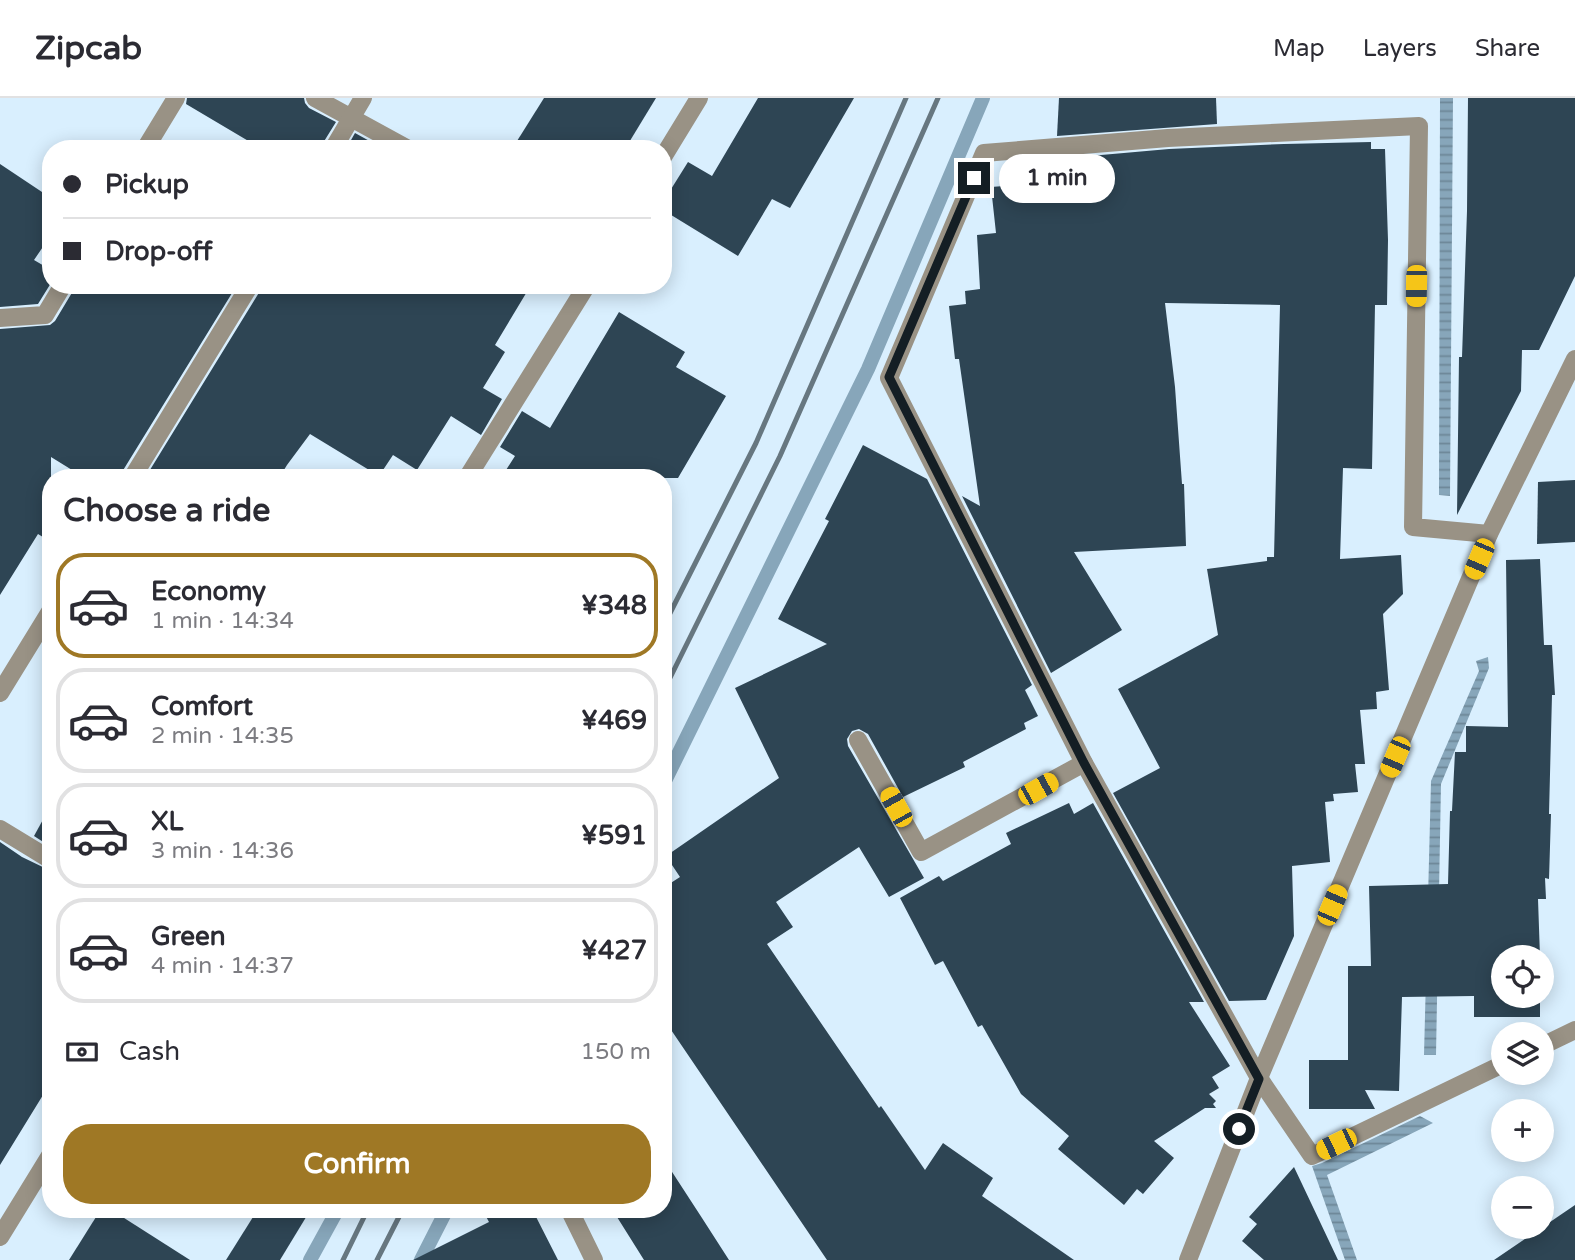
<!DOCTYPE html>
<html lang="en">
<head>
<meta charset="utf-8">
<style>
  :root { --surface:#fff; --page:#f7f7f7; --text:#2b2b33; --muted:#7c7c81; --line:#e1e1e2; --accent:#9f7825 }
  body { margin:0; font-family:"Varela Round",sans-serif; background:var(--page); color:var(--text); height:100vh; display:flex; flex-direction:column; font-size:26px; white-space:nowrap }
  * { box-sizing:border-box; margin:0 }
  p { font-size:23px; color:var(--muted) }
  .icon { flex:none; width:38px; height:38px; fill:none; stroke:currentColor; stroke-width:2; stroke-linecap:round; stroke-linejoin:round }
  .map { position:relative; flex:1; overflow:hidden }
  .panel { position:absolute; left:42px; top:371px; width:630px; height:749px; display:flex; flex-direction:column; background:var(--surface); border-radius:28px; box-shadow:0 4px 18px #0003 }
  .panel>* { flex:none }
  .banner { position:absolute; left:42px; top:42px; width:630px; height:154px; border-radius:28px; box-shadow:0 4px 18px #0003; display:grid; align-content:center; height:154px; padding:0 21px; background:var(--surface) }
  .controls { position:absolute; left:1491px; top:847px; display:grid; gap:14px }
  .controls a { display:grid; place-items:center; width:63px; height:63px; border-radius:50%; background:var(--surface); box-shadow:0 4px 18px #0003; font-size:35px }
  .end { position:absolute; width:32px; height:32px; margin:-16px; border:9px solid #141e24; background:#fff; box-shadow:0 0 0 4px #fff }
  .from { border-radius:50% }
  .bubble { position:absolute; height:49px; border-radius:24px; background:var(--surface); box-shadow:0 4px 18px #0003; font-size:23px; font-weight:700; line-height:49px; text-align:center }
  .car { position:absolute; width:21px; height:42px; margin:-21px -10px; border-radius:9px; box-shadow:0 0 5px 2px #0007; background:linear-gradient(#f5c518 24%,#345 0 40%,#f5c518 0 76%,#345 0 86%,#f5c518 0) }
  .banner b { display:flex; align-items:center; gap:24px; height:66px; font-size:26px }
  .banner b+b { border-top:2px solid var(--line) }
  .banner i { width:18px; height:18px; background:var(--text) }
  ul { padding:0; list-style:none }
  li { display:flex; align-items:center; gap:21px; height:105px; margin:0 14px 10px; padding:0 7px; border:4px solid var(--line); border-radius:28px }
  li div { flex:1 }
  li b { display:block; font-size:26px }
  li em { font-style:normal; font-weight:700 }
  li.active { border-color:var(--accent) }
  li>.icon { width:63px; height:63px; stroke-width:1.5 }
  h2 { padding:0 21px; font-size:32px; line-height:84px }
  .pay { display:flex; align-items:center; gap:18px; height:77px; padding:0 21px; font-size:26px }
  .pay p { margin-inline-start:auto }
  .primary-button { display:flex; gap:14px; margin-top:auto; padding:14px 21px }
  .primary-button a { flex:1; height:80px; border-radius:28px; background:var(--accent); color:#fff; font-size:28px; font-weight:700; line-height:80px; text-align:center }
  header { display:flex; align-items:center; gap:42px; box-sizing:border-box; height:98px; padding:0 35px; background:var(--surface); border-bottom:2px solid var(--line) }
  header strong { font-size:33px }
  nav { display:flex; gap:38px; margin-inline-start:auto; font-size:24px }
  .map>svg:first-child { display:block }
  .water { fill:url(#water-rules) }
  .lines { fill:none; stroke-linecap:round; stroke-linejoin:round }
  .stream { stroke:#87a6ba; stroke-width:14 }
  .building { fill:#2e4554 }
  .minor { stroke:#999285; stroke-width:18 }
  .tertiary { stroke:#999285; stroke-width:18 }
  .rail { stroke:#677780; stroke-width:5 }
  .route { stroke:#141e24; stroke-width:9 }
</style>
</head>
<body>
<header>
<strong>Zipcab</strong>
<nav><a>Map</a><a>Layers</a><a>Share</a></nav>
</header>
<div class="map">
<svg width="1575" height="1162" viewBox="0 0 1575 1162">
  <defs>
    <pattern id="water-rules" width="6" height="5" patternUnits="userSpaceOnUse" patternTransform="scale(1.75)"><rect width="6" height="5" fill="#87a6ba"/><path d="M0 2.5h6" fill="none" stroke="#6d8797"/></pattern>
  </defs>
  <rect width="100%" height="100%" fill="#d9effe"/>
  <g class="water">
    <polygon points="1440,0 1453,0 1450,398 1439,397"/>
    <polygon points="1488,559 1489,570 1441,686 1436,957 1424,957 1431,683 1479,573 1476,563"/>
    <polygon points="1420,1018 1433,1025 1327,1077 1357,1162 1345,1162 1312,1068 1322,1065"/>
  </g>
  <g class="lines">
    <g class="stream">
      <polyline points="663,687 868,271 983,0"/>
      <polyline points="310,1162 338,1111"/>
      <polyline points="421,1162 447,1111"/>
    </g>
  </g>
  <g class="building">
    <polygon points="187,0 304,0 305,5 309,10 336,24 323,45 322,51 262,51 186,6"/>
    <polygon points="544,0 656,0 625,51 512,51"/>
    <polygon points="758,0 854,0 790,110 772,101 738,158 663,112 663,104 688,64 712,78"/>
    <polygon points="1059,0 1216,0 1217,26 1057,38"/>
    <polygon points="1468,0 1575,0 1575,178 1539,252 1522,252 1521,293 1457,417 1459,259 1462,259 1467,113"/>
    <polygon points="355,35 384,51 346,51"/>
    <polygon points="1371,44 1371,51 1385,51 1388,142 1387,207 1375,207 1372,371 1343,370 1340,461 1401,457 1403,496 1383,516 1389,592 1376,594 1377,611 1360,612 1365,666 1355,666 1358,694 1333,696 1334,703 1325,704 1330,764 1292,768 1294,838 1266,902 1229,903 1113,695 1160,670 1118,591 1218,537 1207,471 1267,463 1267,459 1274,459 1280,207 1165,205 1175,289 1182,386 1184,386 1186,448 1074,454 1122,532 1051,575 962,398 980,408 959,261 955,261 949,208 966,206 965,193 980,191 977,137 996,135 991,89 1004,88 1003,79 1020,77 1020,73 1056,70 1056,61 1169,51 1284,46"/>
    <polygon points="0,66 51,100 51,137 34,162 51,172 51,185 38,206 0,209"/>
    <polygon points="74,187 237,187 122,374 121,380 85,380 51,359 51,444 38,436 0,497 0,231 50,227 55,223 73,193"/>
    <polygon points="261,187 531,187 495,247 505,254 483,290 502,301 481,337 451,318 417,372 393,357 379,378 310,336 287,367 279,380 145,380 260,193"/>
    <polygon points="619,214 685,254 676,269 726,298 678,380 501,380 515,358 500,349 522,313 550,330"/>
    <polygon points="863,347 927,381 1032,587 1025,592 1038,618 1024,625 1026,631 963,664 965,669 903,699 868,636 859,631 852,633 847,641 848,648 924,780 889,799 859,749 776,804 793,829 767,846 879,1010 881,1008 925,1072 943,1045 993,1080 982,1098 1074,1162 827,1162 663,920 663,790 680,779 666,758 779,680 735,590 827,546 778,521 829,423 825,421"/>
    <polygon points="1575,382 1575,444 1537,446 1538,384"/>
    <polygon points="1540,461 1544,547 1552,547 1555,597 1552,597 1549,716 1551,716 1549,781 1545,780 1546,801 1538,801 1540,859 1503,859 1503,898 1540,898 1540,919 1474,919 1474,898 1402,899 1399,993 1365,992 1375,1011 1309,1011 1309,962 1348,962 1348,868 1371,868 1369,788 1448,786 1450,713 1452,713 1455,654 1466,654 1466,628 1508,629 1506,462"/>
    <polygon points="1069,705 1074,716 1093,705 1204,904 1189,904 1230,968 1212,979 1219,990 1209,996 1216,1003 1213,1006 1216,1010 1205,1010 1154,1043 1174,1060 1143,1096 1137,1091 1124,1107 1058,1051 1069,1038 1021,996 982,927 978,929 943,863 935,867 900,800 939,778 943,783 1011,746 1006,735"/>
    <polygon points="51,707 51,749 34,738"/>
    <polygon points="0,744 22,759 51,773 51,984 0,1067"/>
    <polygon points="663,1060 702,1120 729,1162 644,1162 612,1111 663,1111"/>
    <polygon points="1294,1069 1338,1162 1264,1162 1242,1143 1257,1126 1249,1119"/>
    <polygon points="1575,1107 1575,1162 1494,1162"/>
    <polygon points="101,1111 110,1111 190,1162 69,1162"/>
    <polygon points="258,1111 311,1111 280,1162 226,1162"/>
    <polygon points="482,1111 532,1111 558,1162 413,1162 489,1124"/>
  </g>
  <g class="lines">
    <g class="minor">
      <polyline points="315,0 408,51"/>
      <polyline points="145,51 176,0"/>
      <polyline points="333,51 363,0"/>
      <polyline points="663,59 699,0"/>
      <polyline points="0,220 45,217 63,187"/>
      <polyline points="132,380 250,187"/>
      <polyline points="467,380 587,187"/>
      <polyline points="1489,436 1413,429 1419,28 1168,40 984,55 889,280 1084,665 1259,980 1312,1058 1503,966"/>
      <polyline points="0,595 51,512"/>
      <polyline points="858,642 921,754 1084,665"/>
      <polyline points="0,731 51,762"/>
      <polyline points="1542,948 1575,932"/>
      <polyline points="569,1111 594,1162"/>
      <polyline points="0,1139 51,1056"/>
    </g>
    <polyline class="tertiary" points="1188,1162 1259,980 1489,436 1575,261"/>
    <g class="rail">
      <polyline points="663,529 756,345 906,0"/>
      <polyline points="663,594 780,358 938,0"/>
      <polyline points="343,1162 368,1111"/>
      <polyline points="377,1162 403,1111"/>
    </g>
  </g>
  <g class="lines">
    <polyline class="route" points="974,80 889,279 1084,665 1259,981 1239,1031"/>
  </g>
</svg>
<div class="controls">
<a><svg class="icon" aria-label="locate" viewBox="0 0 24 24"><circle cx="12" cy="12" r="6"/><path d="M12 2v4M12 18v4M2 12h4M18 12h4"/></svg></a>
<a><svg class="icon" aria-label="layers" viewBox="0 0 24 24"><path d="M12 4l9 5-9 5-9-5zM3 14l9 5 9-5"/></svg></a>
<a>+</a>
<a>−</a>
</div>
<i class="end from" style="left:1239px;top:1031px"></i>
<i class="end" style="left:974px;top:80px"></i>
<div class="bubble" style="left:999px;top:56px;width:116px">1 min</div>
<i class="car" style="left:1416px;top:188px;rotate:181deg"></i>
<i class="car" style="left:1479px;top:461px;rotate:203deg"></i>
<i class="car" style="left:1395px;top:659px;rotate:203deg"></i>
<i class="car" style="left:1038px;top:691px;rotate:61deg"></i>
<i class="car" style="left:896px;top:709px;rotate:331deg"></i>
<i class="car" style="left:1332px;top:807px;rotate:23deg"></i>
<i class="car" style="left:1336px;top:1046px;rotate:244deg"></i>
<div class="banner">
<b><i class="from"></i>Pickup</b>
<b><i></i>Drop-off</b>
</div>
<section class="panel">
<h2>Choose a ride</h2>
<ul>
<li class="active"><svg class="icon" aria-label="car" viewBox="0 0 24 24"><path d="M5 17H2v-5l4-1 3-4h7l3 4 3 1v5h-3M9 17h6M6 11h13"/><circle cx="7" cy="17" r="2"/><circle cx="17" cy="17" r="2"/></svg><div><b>Economy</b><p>1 min · 14:34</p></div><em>¥348</em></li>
<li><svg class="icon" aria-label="car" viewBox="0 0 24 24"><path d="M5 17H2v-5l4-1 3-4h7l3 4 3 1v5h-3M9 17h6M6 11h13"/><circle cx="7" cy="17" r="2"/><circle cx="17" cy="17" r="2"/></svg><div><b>Comfort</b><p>2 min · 14:35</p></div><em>¥469</em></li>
<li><svg class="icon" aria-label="car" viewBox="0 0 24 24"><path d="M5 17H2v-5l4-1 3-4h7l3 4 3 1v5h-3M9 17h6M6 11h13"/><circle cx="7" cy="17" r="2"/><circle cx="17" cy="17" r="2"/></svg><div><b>XL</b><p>3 min · 14:36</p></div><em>¥591</em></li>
<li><svg class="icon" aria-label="car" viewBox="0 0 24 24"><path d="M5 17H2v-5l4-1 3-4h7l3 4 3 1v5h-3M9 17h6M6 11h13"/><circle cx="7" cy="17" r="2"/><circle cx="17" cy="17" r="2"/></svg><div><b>Green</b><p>4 min · 14:37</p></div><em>¥427</em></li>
</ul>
<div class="pay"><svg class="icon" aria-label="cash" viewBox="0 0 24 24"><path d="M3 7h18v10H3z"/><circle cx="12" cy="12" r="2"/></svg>Cash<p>150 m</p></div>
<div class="primary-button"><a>Confirm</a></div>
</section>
</div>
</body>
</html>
